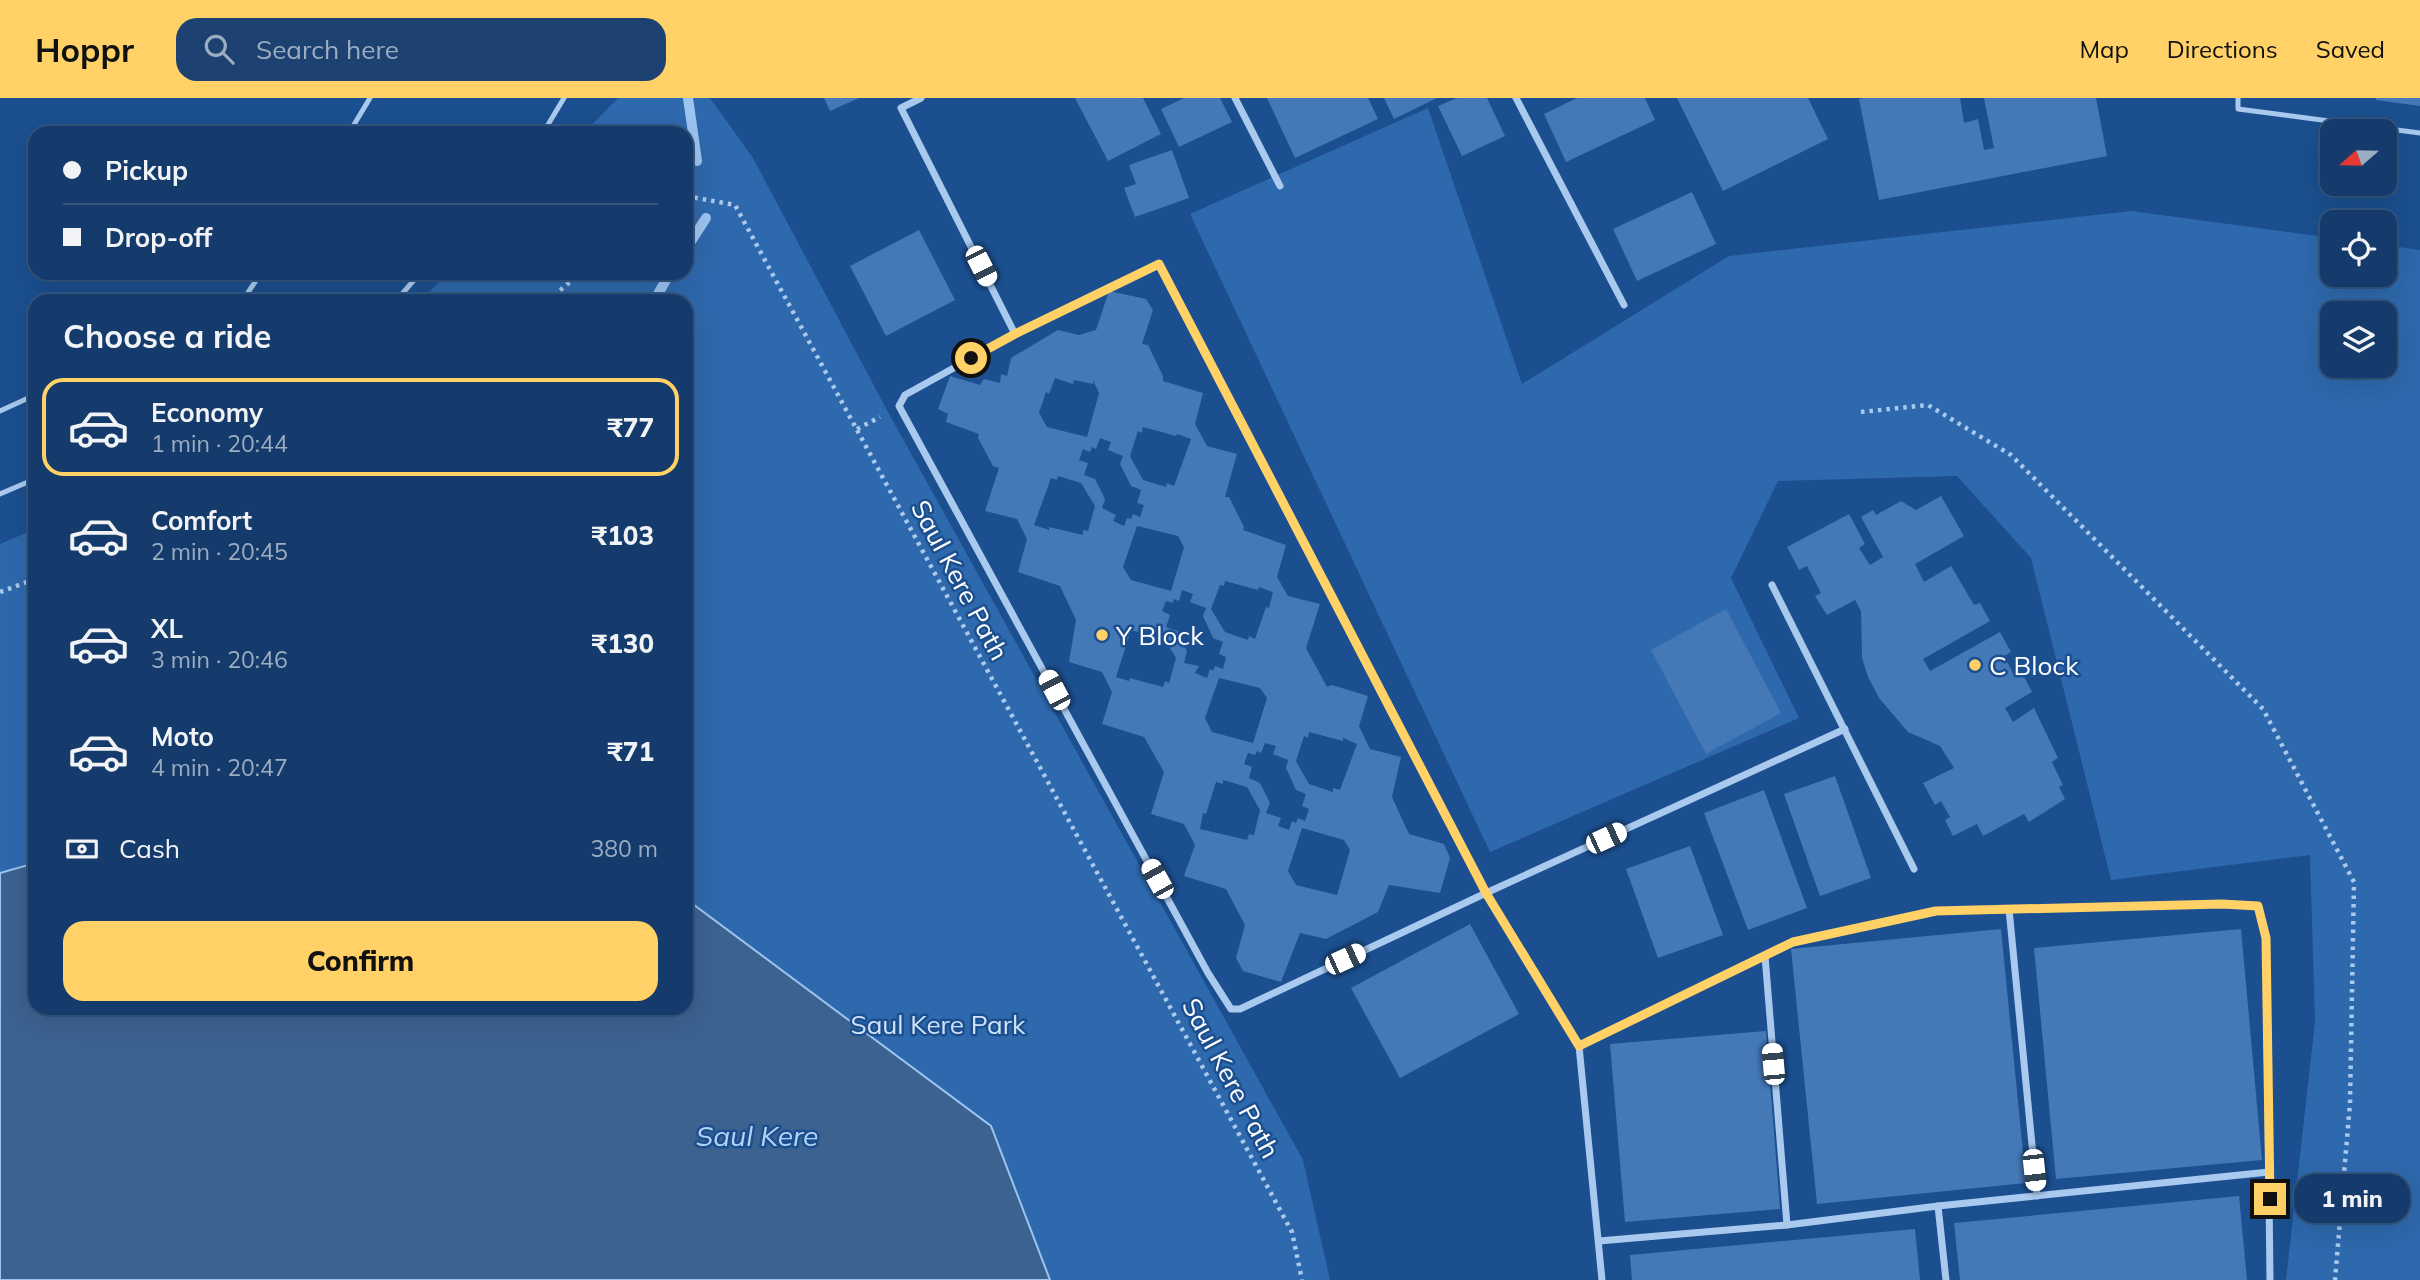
<!DOCTYPE html>
<html lang="en">
<head>
<meta charset="utf-8">
<style>
  :root { --surface:#143b6b; --page:#1d4271; --text:#f1f3f6; --muted:#9dadc1; --line:#33557e; --accent:#ffd166 }
  body { margin:0; font-family:Mulish,sans-serif; background:var(--page); color:var(--text); height:100vh; display:flex; flex-direction:column; font-size:26px; white-space:nowrap }
  * { box-sizing:border-box; margin:0 }
  p { font-size:23px; color:var(--muted) }
  .icon { flex:none; width:38px; height:38px; fill:none; stroke:currentColor; stroke-width:2; stroke-linecap:round; stroke-linejoin:round }
  .map { position:relative; flex:1; overflow:hidden }
  .drawer { position:absolute; left:28px; top:196px; width:665px; height:721px; display:flex; flex-direction:column; background:var(--surface); border-radius:21px; box-shadow:0 7px 28px #0002,0 0 0 2px var(--line) }
  .drawer>* { flex:none }
  .banner { position:absolute; left:28px; top:28px; width:665px; height:154px; border-radius:21px; box-shadow:0 7px 28px #0002,0 0 0 2px var(--line); display:grid; align-content:center; height:154px; padding:0 35px; background:var(--surface) }
  .needle { width:46px; rotate:250deg }
  .buttons { position:absolute; left:2320px; top:21px; display:grid; gap:14px }
  .buttons a { display:grid; place-items:center; width:77px; height:77px; border-radius:14px; background:var(--surface); box-shadow:0 7px 28px #0002,0 0 0 2px var(--line); font-size:35px }
  .end { position:absolute; width:32px; height:32px; margin:-16px; border:9px solid #ffd166; background:#111; box-shadow:0 0 0 4px #111 }
  .from { border-radius:50% }
  .bubble { position:absolute; height:49px; border-radius:21px; background:var(--surface); box-shadow:0 7px 28px #0002,0 0 0 2px var(--line); font-size:23px; font-weight:800; line-height:49px; text-align:center }
  .car { position:absolute; width:21px; height:42px; margin:-21px -10px; border-radius:9px; box-shadow:0 0 5px 2px #0007; background:linear-gradient(#fff 24%,#345 0 40%,#fff 0 76%,#345 0 86%,#fff 0) }
  .banner b { display:flex; align-items:center; gap:24px; height:66px; font-size:26px }
  .banner b+b { border-top:2px solid var(--line) }
  .banner i { width:18px; height:18px; background:var(--text) }
  ul { padding:0; list-style:none }
  li { display:flex; align-items:center; gap:21px; height:98px; margin:0 14px 10px; padding:0 21px; border:4px solid transparent; border-radius:21px }
  li div { flex:1 }
  li b { display:block; font-size:26px }
  li em { font-style:normal; font-weight:800 }
  li.selected { border-color:var(--accent) }
  li>.icon { width:63px; height:63px; stroke-width:1.5 }
  h2 { padding:0 35px; font-size:32px; line-height:84px }
  .pay { display:flex; align-items:center; gap:18px; height:77px; padding:0 35px; font-size:26px }
  .pay p { margin-inline-start:auto }
  .cta { display:flex; gap:14px; margin-top:auto; padding:14px 35px }
  .cta a { flex:1; height:80px; border-radius:21px; background:var(--accent); color:#111; font-size:28px; font-weight:800; line-height:80px; text-align:center }
  header { display:flex; align-items:center; gap:42px; box-sizing:border-box; height:98px; padding:0 35px; background:var(--accent); color:#111 }
  header strong { font-size:33px }
  nav { display:flex; gap:38px; margin-inline-start:auto; font-size:24px }
  .search { width:490px; height:63px; background:var(--page); display:flex; align-items:center; gap:18px; box-sizing:border-box; padding:0 24px; border-radius:21px; color:var(--muted); font-size:26px }
  .map>svg:first-child { display:block }
  .green { fill:#2e69ad; fill-rule:evenodd }
  .water { fill:#3c6290; stroke:#9cc4f0; stroke-width:2 }
  .lines { fill:none; stroke-linecap:round; stroke-linejoin:round }
  .stream { stroke:#9cc4f0; stroke-width:10 }
  .building { fill:#4478b7; fill-rule:evenodd }
  .path { stroke:#a9c9ee; stroke-width:4.5; stroke-dasharray:3.5 5; stroke-linecap:butt }
  .service { stroke:#a9c9ee; stroke-width:5 }
  .minor { stroke:#a9c9ee; stroke-width:7 }
  .route { stroke:#ffd166; stroke-width:9 }
  .poi-dot { fill:#ffd166; stroke:#1b4f8f; stroke-width:2.5 }
  .labels { text-anchor:middle; dominant-baseline:central; stroke-width:5; stroke-linejoin:round; paint-order:stroke }
  .street-label { font-size:26px; fill:#fff; stroke:#1b4f8f }
  .poi-label { font-size:26px; fill:#fff; stroke:#1b4f8f; text-anchor:start }
  .park-label { font-size:26px; fill:#cfe3fa; stroke:#1b4f8f }
  .water-label { font-size:28px; font-style:italic; fill:#b5d3f5; stroke:#1b4f8f }
</style>
</head>
<body>
<header>
<strong>Hoppr</strong>
<div class="search"><svg class="icon" aria-label="search" viewBox="0 0 24 24"><circle cx="10" cy="10" r="6"/><path d="M15 15l6 6"/></svg>Search here</div>
<nav><a>Map</a><a>Directions</a><a>Saved</a></nav>
</header>
<div class="map">
<svg width="2420" height="1182" viewBox="0 0 2420 1182">
  <rect width="100%" height="100%" fill="#1b4f8f"/>
  <g class="green">
    <polygon points="618,0 710,0 753,60 888,314 1303,1062 1330,1182 0,1182 0,446 35,431 35,910 686,910 686,203 420,203 448,175 686,175 686,35 584,35"/>
    <path d="M1428 10 1522 286 1729 158 2131 113 2333 140V177H2385V147L2420 152V1182H2286L2315 924 2310 757 2111 782 2031 460 1957 378 1778 383 1731 480 1799 620 1490 754 1190 116ZM2333 215H2385V268H2333Z"/>
  </g>
  <polygon class="water" points="35,765 35,910 686,910 686,801 991,1028 1050,1182 0,1182 0,775"/>
  <g class="lines">
    <g class="stream">
      <polyline points="688,0 697,63"/>
      <polyline points="686,151 706,120"/>
      <polyline points="654,203 670,175"/>
    </g>
  </g>
  <g class="building">
    <polygon points="824,0 859,0 830,13"/>
    <polygon points="1075,0 1143,0 1161,36 1108,63"/>
    <polygon points="1184,0 1220,0 1232,24 1179,49 1161,11"/>
    <polygon points="1267,0 1368,0 1378,21 1295,60"/>
    <polygon points="1384,0 1437,0 1394,21"/>
    <polygon points="1457,0 1487,0 1505,38 1462,58 1438,8"/>
    <polygon points="1577,0 1645,0 1655,22 1566,64 1544,16"/>
    <polygon points="1677,0 1808,0 1828,41 1723,93"/>
    <polygon points="1864,0 1960,0 1964,25 1978,21 1984,52 1994,50 1984,0 2096,0 2107,58 1879,102 1859,1"/>
    <polygon points="2376,0 2420,0 2420,8 2376,2"/>
    <polygon points="1172,52 1189,100 1135,119 1124,90 1136,86 1129,67"/>
    <polygon points="1692,94 1716,146 1637,183 1613,131"/>
    <polygon points="919,132 955,202 886,238 850,168"/>
    <path d="M1109 193 1146 201 1153 212 1142 246 1148 247 1163 278V283L1203 295 1195 326 1207 348 1237 356 1225 399H1229L1244 429 1243 432 1286 447 1277 479 1288 498 1320 506 1306 550 1327 589 1332 587 1368 598 1359 628 1370 651 1401 659 1392 699 1409 736 1444 746 1450 760 1440 795 1389 787 1378 814 1326 841 1300 835 1281 884 1243 873 1236 860 1245 827 1226 791 1184 778 1195 747 1184 726 1151 716 1164 674 1144 639 1102 626 1112 594 1102 574 1069 564 1076 522 1060 488 1018 474 1027 441 1017 421 985 413 999 370 993 368 978 340 979 336 946 324 948 316 938 311 950 278 980 287 984 281 1000 285 1001 276 1007 278 1011 260 1058 232 1079 237 1096 232ZM1055 280 1073 286 1074 282 1093 286V282L1099 295 1087 339 1047 329 1039 315 1046 294 1049 296ZM1143 329 1176 338 1177 336 1191 341 1174 388 1167 385 1166 389 1143 382 1130 358 1138 333 1142 335ZM1100 340 1111 344 1108 352 1123 358 1120 366 1131 388 1141 392 1137 405 1144 407 1140 419 1133 416 1131 421 1127 420 1124 428 1113 423 1116 417 1102 410 1105 401 1095 381 1084 377 1088 365 1079 362 1083 351 1090 354 1092 349 1096 351ZM1058 378 1081 385 1095 408 1088 433 1083 432V437L1049 429V432L1034 427 1051 380 1057 382ZM1137 428 1178 438 1184 449 1171 493 1131 482 1123 469ZM1225 483 1258 492 1259 489 1273 494 1269 510 1266 509 1255 541 1249 538 1248 542 1225 534 1211 511 1220 487 1224 488ZM1182 492 1193 496 1190 504 1206 510 1203 518 1213 540 1223 544 1219 556 1226 559 1223 571 1215 568 1213 573 1210 571 1207 580 1195 575 1199 568 1184 565 1187 553 1178 533 1166 529 1170 517 1162 513 1166 503 1173 505 1174 501 1179 503ZM1139 530 1162 537 1176 560 1169 585 1165 583 1163 589 1130 580 1129 583 1116 579 1131 532 1138 534ZM1219 580 1260 590 1267 600 1253 645 1212 634 1205 620ZM1309 634 1343 643V640L1357 646 1340 692 1333 690V694L1309 686 1296 663 1304 638 1308 640ZM1265 645 1276 648 1273 656 1288 662 1286 670 1296 692 1306 696 1302 708 1309 711 1305 723 1298 720 1296 725 1292 723 1289 732 1278 728 1281 720 1266 715 1270 705 1260 685 1249 680 1252 669 1244 666 1248 655 1255 657 1257 653 1261 655ZM1223 682 1247 689 1260 712 1254 737 1249 736 1247 742 1200 731 1203 715 1206 716 1216 684 1223 686ZM1302 730 1344 742 1350 752 1337 797 1296 787 1288 773Z"/>
    <polygon points="1941,398 1964,438 1915,466 1924,484 1951,468 1974,507 1980,505 1990,523 1923,561 1930,573 2000,534 2011,554 2004,558 2014,577 2021,573 2032,594 2005,610 2013,624 2034,610 2058,660 2052,664 2063,687 2059,689 2065,701 2029,724 2024,716 1983,738 1977,726 1953,738 1945,722 1950,719 1941,703 1935,707 1923,685 1954,670 1940,648 1908,634 1879,600 1868,579 1862,560 1861,513 1855,502 1827,517 1815,498 1821,495 1807,468 1799,472 1787,449 1849,416 1865,446 1859,450 1870,467 1883,459 1861,419 1873,412 1876,417 1901,403 1916,412"/>
    <polygon points="1726,511 1781,615 1706,656 1651,552"/>
    <polygon points="1835,678 1871,780 1820,798 1784,696"/>
    <polygon points="1764,692 1807,810 1748,832 1704,715"/>
    <polygon points="1690,748 1723,837 1658,860 1626,771"/>
    <polygon points="1470,826 1519,916 1400,980 1351,890"/>
    <polygon points="2001,831 2026,1085 1817,1106 1791,851"/>
    <polygon points="2241,831 2262,1062 2056,1081 2034,850"/>
    <polygon points="1766,933 1780,1111 1625,1124 1610,946"/>
    <polygon points="2239,1098 2247,1182 1960,1182 1954,1125"/>
    <polygon points="1915,1131 1920,1182 1632,1182 1630,1157"/>
  </g>
  <g class="lines">
    <g class="path">
      <polyline points="686,98 735,107 1292,1134 1302,1182"/>
      <polyline points="547,203 581,175"/>
      <polyline points="1861,314 1928,307 2011,357 2263,611 2354,784 2350,1005 2335,1182"/>
      <polyline points="857,331 880,319"/>
      <polyline points="0,494 35,481"/>
    </g>
    <g class="service">
      <polyline points="2238,0 2238,11 2420,35"/>
      <polyline points="349,35 370,0"/>
      <polyline points="543,35 564,0"/>
      <polyline points="236,203 245,199 261,175"/>
      <polyline points="396,203 420,175"/>
      <polyline points="0,313 35,297"/>
      <polyline points="0,396 35,381"/>
    </g>
    <g class="minor">
      <polyline points="921,0 901,10 1015,236"/>
      <polyline points="1235,0 1280,88"/>
      <polyline points="1516,0 1624,207"/>
      <polyline points="1772,487 1914,771"/>
      <polyline points="2009,811 2037,1098"/>
      <polyline points="1765,858 1787,1127"/>
      <polyline points="1579,948 1793,844 1936,813 2222,806 2258,808 2266,840 2270,1182"/>
      <polyline points="1938,1108 2269,1074"/>
      <polyline points="1599,1143 1787,1127 1938,1108 1946,1182"/>
      <polyline points="1602,1182 1579,948 1486,795 1159,166 1015,236 905,297 899,308 1208,875 1231,911 1240,911 1486,795 1845,631"/>
    </g>
  </g>
  <g class="lines">
    <polyline class="route" points="971,260 1015,236 1159,166 1486,795 1579,948 1793,844 1936,813 2222,806 2258,808 2266,840 2270,1101"/>
  </g>
  <g class="poi-dot">
    <circle cx="1102" cy="537" r="7"/>
    <circle cx="1975" cy="567" r="7"/>
  </g>
  <g class="labels">
    <g class="street-label">
      <text transform="translate(960 482) rotate(62)">Saul Kere Path</text>
      <text transform="translate(1231 980) rotate(62)">Saul Kere Path</text>
    </g>
    <g class="poi-label">
      <text x="1116" y="537">Y Block</text>
      <text x="1989" y="567">C Block</text>
    </g>
    <g class="park-label">
      <text x="938" y="926">Saul Kere Park</text>
    </g>
    <g class="water-label">
      <text x="757" y="1037">Saul Kere</text>
    </g>
  </g>
</svg>
<div class="buttons">
<a><svg class="needle" viewBox="-14 -14 28 28"><path d="M0-13l5 13h-10z" fill="#e53935"/><path d="M0 13l5-13h-10z" fill="#9dadc1"/></svg></a>
<a><svg class="icon" aria-label="locate" viewBox="0 0 24 24"><circle cx="12" cy="12" r="6"/><path d="M12 2v4M12 18v4M2 12h4M18 12h4"/></svg></a>
<a><svg class="icon" aria-label="layers" viewBox="0 0 24 24"><path d="M12 4l9 5-9 5-9-5zM3 14l9 5 9-5"/></svg></a>
</div>
<i class="end from" style="left:971px;top:260px"></i>
<i class="end" style="left:2270px;top:1101px"></i>
<div class="bubble" style="left:2294px;top:1076px;width:116px">1 min</div>
<i class="car" style="left:981px;top:168px;rotate:153deg"></i>
<i class="car" style="left:1054px;top:592px;rotate:332deg"></i>
<i class="car" style="left:1606px;top:740px;rotate:65deg"></i>
<i class="car" style="left:1157px;top:781px;rotate:331deg"></i>
<i class="car" style="left:1345px;top:861px;rotate:65deg"></i>
<i class="car" style="left:1773px;top:966px;rotate:355deg"></i>
<i class="car" style="left:2034px;top:1072px;rotate:174deg"></i>
<div class="banner">
<b><i class="from"></i>Pickup</b>
<b><i></i>Drop-off</b>
</div>
<section class="drawer">
<h2>Choose a ride</h2>
<ul>
<li class="selected"><svg class="icon" aria-label="car" viewBox="0 0 24 24"><path d="M5 17H2v-5l4-1 3-4h7l3 4 3 1v5h-3M9 17h6M6 11h13"/><circle cx="7" cy="17" r="2"/><circle cx="17" cy="17" r="2"/></svg><div><b>Economy</b><p>1 min · 20:44</p></div><em>₹77</em></li>
<li><svg class="icon" aria-label="car" viewBox="0 0 24 24"><path d="M5 17H2v-5l4-1 3-4h7l3 4 3 1v5h-3M9 17h6M6 11h13"/><circle cx="7" cy="17" r="2"/><circle cx="17" cy="17" r="2"/></svg><div><b>Comfort</b><p>2 min · 20:45</p></div><em>₹103</em></li>
<li><svg class="icon" aria-label="car" viewBox="0 0 24 24"><path d="M5 17H2v-5l4-1 3-4h7l3 4 3 1v5h-3M9 17h6M6 11h13"/><circle cx="7" cy="17" r="2"/><circle cx="17" cy="17" r="2"/></svg><div><b>XL</b><p>3 min · 20:46</p></div><em>₹130</em></li>
<li><svg class="icon" aria-label="car" viewBox="0 0 24 24"><path d="M5 17H2v-5l4-1 3-4h7l3 4 3 1v5h-3M9 17h6M6 11h13"/><circle cx="7" cy="17" r="2"/><circle cx="17" cy="17" r="2"/></svg><div><b>Moto</b><p>4 min · 20:47</p></div><em>₹71</em></li>
</ul>
<div class="pay"><svg class="icon" aria-label="cash" viewBox="0 0 24 24"><path d="M3 7h18v10H3z"/><circle cx="12" cy="12" r="2"/></svg>Cash<p>380 m</p></div>
<div class="cta"><a>Confirm</a></div>
</section>
</div>
</body>
</html>
